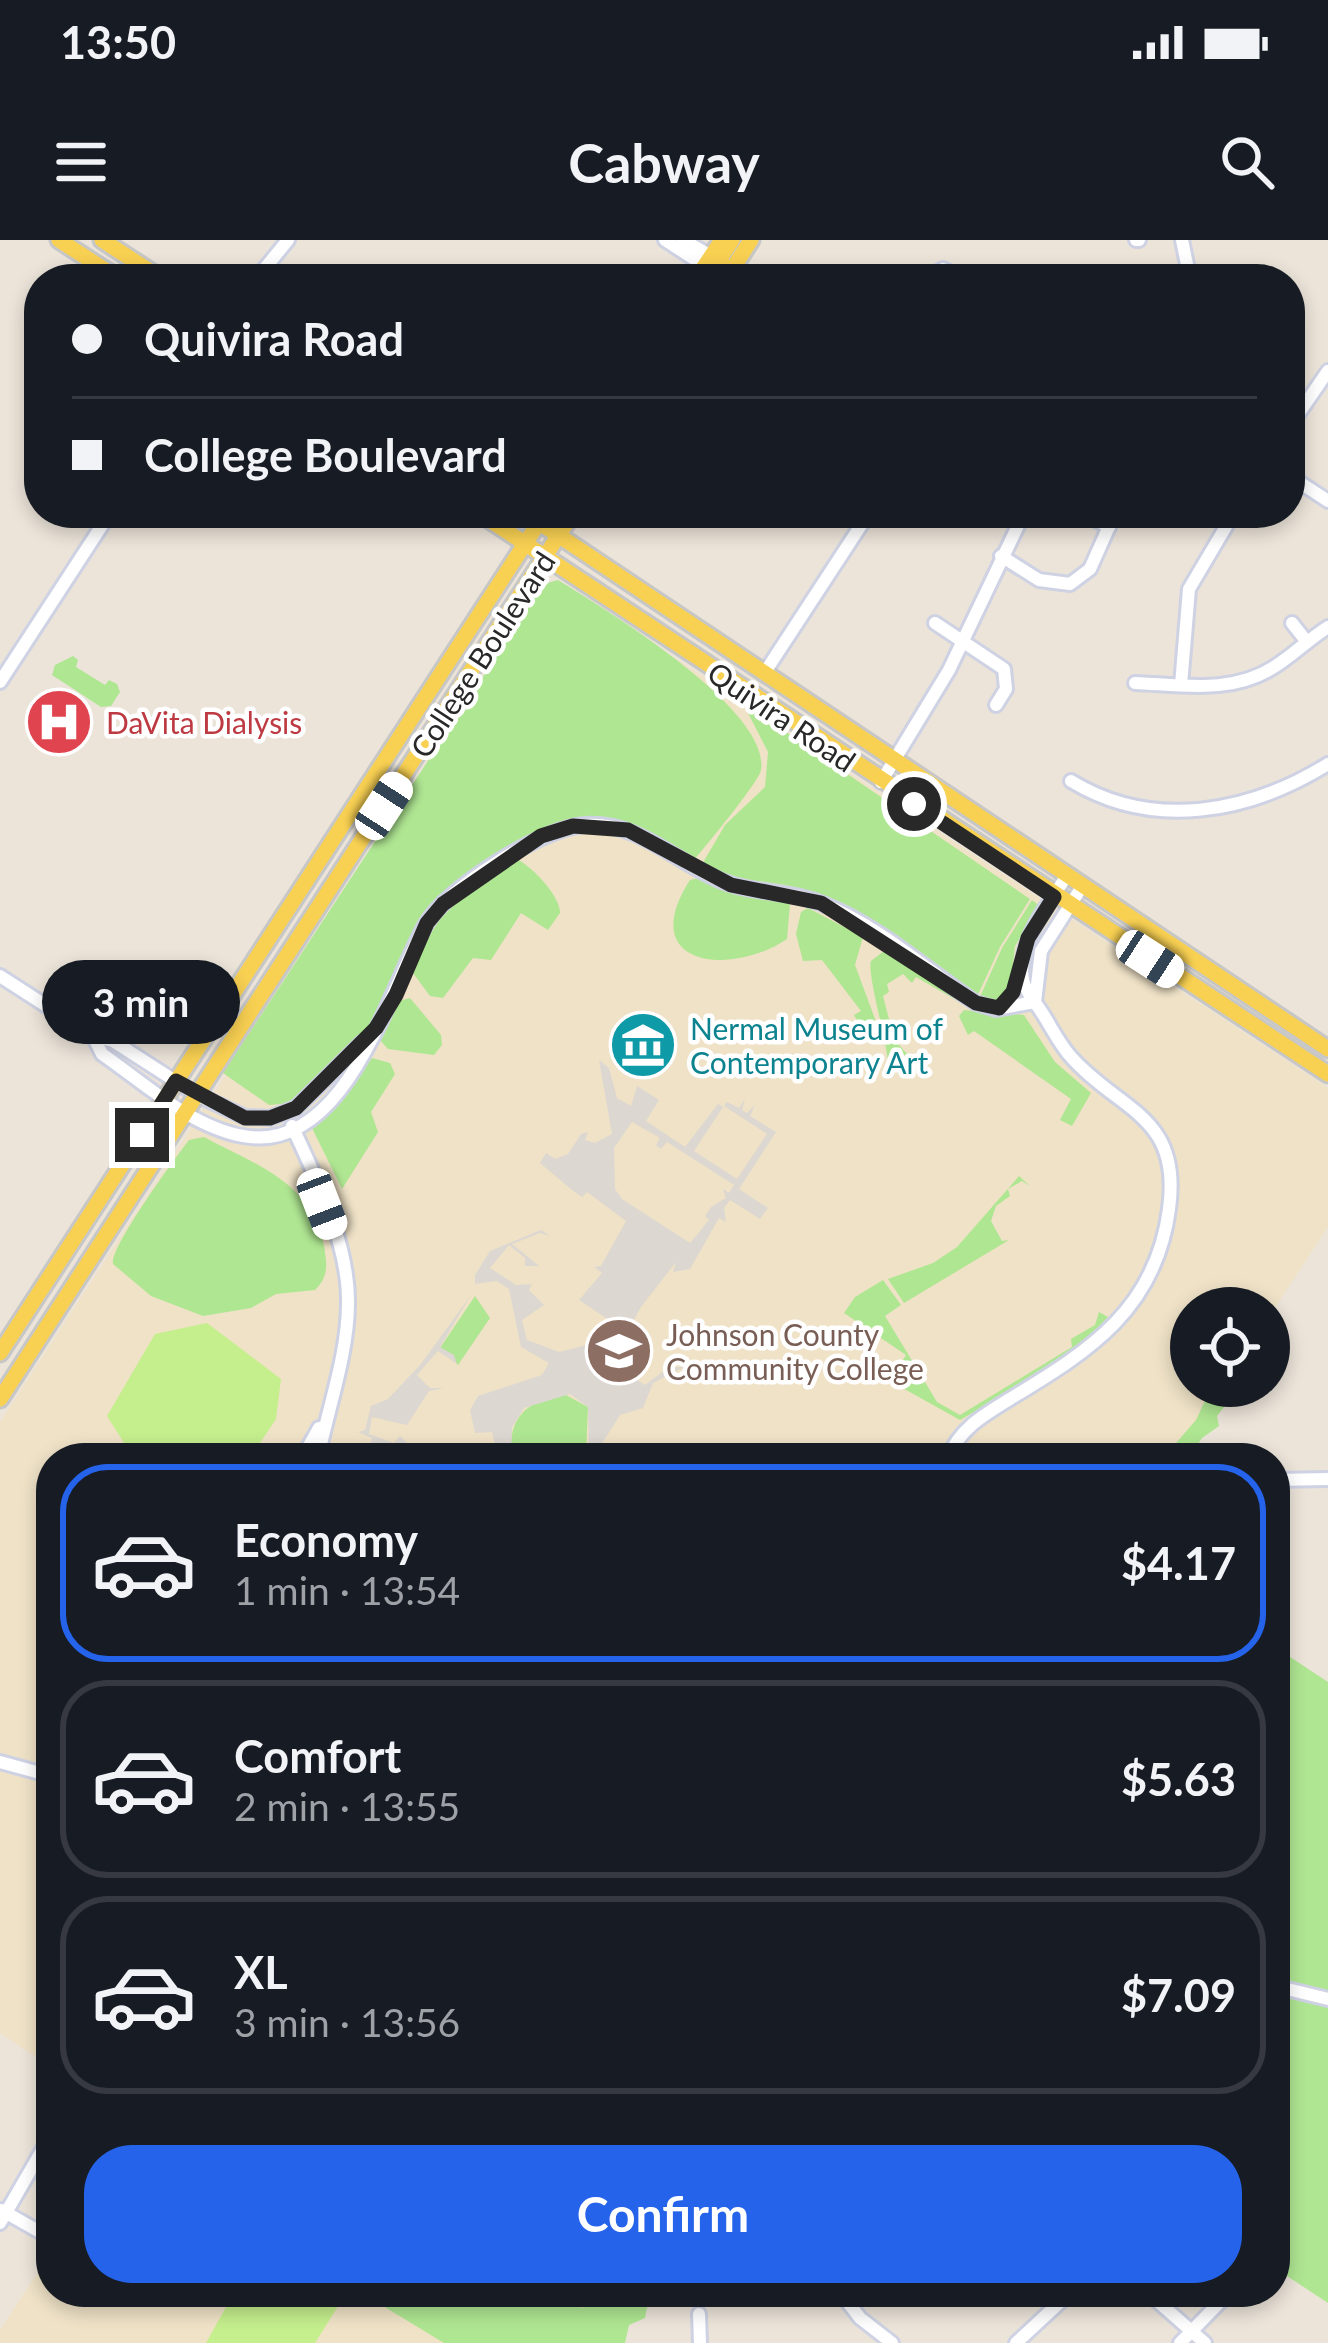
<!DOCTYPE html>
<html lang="en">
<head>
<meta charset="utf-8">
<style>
  :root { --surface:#171b24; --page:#20242c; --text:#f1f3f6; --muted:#9ea1a6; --line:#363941; --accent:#2563eb }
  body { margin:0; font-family:Lato,sans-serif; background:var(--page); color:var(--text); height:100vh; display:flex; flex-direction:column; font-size:45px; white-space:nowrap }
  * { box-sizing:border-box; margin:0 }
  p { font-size:39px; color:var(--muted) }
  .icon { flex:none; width:66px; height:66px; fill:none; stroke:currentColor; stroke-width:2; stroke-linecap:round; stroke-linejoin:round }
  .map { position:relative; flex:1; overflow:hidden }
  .sheet { position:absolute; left:36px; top:1203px; width:1254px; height:864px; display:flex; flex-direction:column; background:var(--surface); border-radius:48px; box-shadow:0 6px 18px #0003 }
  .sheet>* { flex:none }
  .guide { position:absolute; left:24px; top:24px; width:1281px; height:264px; border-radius:48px; box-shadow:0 6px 18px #0003; display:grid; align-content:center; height:264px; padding:0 48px; background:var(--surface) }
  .fabs { position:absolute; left:1170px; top:1047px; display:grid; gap:24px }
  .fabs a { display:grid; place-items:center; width:120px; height:120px; border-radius:50%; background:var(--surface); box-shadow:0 6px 18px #0003; font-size:60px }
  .end { position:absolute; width:54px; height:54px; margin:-27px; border:15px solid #282828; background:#fff; box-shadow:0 0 0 6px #fff }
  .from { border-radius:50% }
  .bubble { position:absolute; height:84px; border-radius:42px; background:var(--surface); box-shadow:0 6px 18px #0003; font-size:39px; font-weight:700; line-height:84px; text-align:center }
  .car { position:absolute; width:36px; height:72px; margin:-36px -18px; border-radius:15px; box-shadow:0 0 9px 3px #0007; background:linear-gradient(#fff 24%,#345 0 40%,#fff 0 76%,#345 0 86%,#fff 0) }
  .guide b { display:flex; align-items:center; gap:42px; height:114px; font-size:45px }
  .guide b+b { border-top:3px solid var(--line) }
  .guide i { width:30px; height:30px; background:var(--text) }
  ul { padding:21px 0 0; list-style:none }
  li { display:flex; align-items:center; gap:36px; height:198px; margin:0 24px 18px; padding:0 24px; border:6px solid var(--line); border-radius:48px }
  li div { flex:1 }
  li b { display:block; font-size:45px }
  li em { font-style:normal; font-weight:700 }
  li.current { border-color:var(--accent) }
  li>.icon { width:108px; height:108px; stroke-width:1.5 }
  .cta { display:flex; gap:24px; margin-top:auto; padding:24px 48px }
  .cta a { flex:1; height:138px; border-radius:48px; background:var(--accent); color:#fff; font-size:48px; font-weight:700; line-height:138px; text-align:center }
  .status { display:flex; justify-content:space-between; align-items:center; height:84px; padding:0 60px; background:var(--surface); direction:ltr }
  .status svg { height:33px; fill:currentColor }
  header { display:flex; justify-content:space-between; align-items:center; height:156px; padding:0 48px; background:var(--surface); font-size:54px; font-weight:700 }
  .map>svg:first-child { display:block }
  .education { fill:#efe2c7 }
  .green { fill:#afe692 }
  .pitch { fill:#c5ee8d }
  .plaza { fill:#dcd7d0; fill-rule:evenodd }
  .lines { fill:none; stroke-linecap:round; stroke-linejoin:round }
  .minor-casing { stroke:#ced2e3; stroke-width:18 }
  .major-casing { stroke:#c7c7c7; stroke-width:21 }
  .minor { stroke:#fff; stroke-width:12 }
  .major { stroke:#f8d052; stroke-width:15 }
  .route { stroke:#282828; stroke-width:15 }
  .labels { text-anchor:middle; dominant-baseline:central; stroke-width:9; stroke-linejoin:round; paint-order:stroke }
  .street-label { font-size:30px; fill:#282828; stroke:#fff }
  .health-label { font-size:30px; fill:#be3a42; stroke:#fff; text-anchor:start }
  .culture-label { font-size:30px; fill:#0d838f; stroke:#fff; text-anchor:start }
  .education-label { font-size:30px; fill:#785e54; stroke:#fff; text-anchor:start }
</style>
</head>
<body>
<div class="status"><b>13:50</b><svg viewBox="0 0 49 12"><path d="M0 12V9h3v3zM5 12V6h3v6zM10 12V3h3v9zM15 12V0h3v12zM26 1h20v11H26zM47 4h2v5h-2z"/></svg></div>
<header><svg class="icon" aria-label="menu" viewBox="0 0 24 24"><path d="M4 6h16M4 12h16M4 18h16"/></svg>Cabway<svg class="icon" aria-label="search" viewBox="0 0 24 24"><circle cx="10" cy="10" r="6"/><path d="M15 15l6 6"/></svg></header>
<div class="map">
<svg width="1328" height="2103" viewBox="0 0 1328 2103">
  <rect width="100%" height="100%" fill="#ece4d9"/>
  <g class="education">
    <polygon points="558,341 1328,848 1328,987 1269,1077 1269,1068 1191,1068 1191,1146 1224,1146 1176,1218 51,1218 51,1827 0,1793 0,1182 545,345"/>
    <polygon points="51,2012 51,2052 629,2052 596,2103 0,2103 0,2090"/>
  </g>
  <g class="green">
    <path d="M558 340C608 371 771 470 761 530 759 542 705 607 694 620 666 611 647 587 614 582 552 574 449 632 419 684 403 713 396 748 376 776 353 809 322 835 294 863L269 865 223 833 544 344Z"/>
    <polygon points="73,416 78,420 76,427 105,445 109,440 117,444 120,452 111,466 101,467 52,435 55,425"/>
    <path d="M751 468 1030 659 1000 707 977 757C919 723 879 675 815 653 778 639 740 644 701 626L725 585 765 547 768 512 747 471Z"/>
    <path d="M514 618C529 623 561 656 560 673L548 690 521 673 491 720 473 718 443 758 430 756 413 733C424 674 468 651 514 618Z"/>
    <path d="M699 638 790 664 787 699C729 738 635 725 690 640Z"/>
    <polygon points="1032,660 1040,666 1015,706 1010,753 998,763 978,761 1002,708"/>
    <polygon points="808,668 863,697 855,725 875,779 874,797 851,798 858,782 854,775 861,771 822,720 803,721 796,694 801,672"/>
    <path d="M884 711 970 768 916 737 912 743 903 734 887 744 889 752 883 756 893 795H900L897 803 910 817 917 816 906 827 888 821C885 794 867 733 871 721Z"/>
    <polygon points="410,758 441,795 442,805 434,815 388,809 379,799 399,761"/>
    <polygon points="964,770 1024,775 1055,822 1091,853 1072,886 1060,880 1071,859 974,791 968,795 959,776"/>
    <polygon points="372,818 390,823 395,834 371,872 378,892 342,949 312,888"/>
    <path d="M204 897C252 923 313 942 324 1006 327 1025 329 1036 315 1050L276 1054 251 1068 203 1076 151 1056 113 1024C110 1007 173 921 189 900Z"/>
    <polygon points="1019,936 1030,946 1022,941 1008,949 1010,956 996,966 991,981 1002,1001 1009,1000 904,1063 888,1039 933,1023 957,1007"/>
    <polygon points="883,1040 901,1065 885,1076 937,1162 960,1175 1072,1107 1071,1099 1095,1085 1099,1072 1108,1077 1072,1116 960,1180 890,1141 906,1115 844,1073 855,1057"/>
    <polygon points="475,1056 490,1078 458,1125 440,1108"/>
    <polygon points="1212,1146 1241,1146 1217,1176 1219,1186 1202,1198 1189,1218 1163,1218 1196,1180"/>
    <path d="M564 1154 588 1167 586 1215 511 1218C508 1177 525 1162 564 1154Z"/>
    <polygon points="1275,1407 1328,1442 1328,2063 1275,2028"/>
    <polygon points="360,2052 564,2052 582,2068 602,2052 650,2052 645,2078 629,2085 625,2103 444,2103"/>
  </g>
  <g class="pitch">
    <polygon points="207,1083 281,1139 276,1179 250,1218 142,1218 128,1209 107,1176 155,1094"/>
    <polygon points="224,2052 347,2052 315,2103 206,2103 231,2058"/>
  </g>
  <g class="plaza">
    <path d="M599 820 609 828 617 858 631 866 637 846 659 860 646 881 685 907 718 864 723 867 694 911 737 939 767 894 724 866 727 862 739 868 745 859 742 870 747 873 755 865 750 876 776 892 739 949 768 968 760 979 730 960 724 968 726 982 719 978 690 1029 673 1032 676 1022 641 1067 621 1103 625 1126 634 1127 629 1135 645 1145 669 1127H684L653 1143 643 1168 620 1175 601 1205 604 1218H582L589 1209 588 1167 570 1154 524 1168 512 1187 511 1218H498L492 1192 475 1193 470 1170 478 1156 542 1135 549 1123 521 1107 509 1049 497 1041 475 1044V1035L490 1011 541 990 550 996 540 993 512 1004 539 1026H525V1018L509 1005 490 1028 516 1045 532 1044 529 1050 544 1065 522 1080 527 1100 559 1112 595 1103 612 1082 579 1060 602 1033 594 1027 601 1026 626 981 587 952 582 957 572 950 540 923 546 913 555 919 568 914 581 894 588 892 585 900 595 903 612 894ZM632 882 660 898 656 905 661 909 667 902 734 945 729 953 723 949 726 958 711 967 705 976 709 980 690 1003 622 959 615 949 614 908Z"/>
    <polygon points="471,1055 440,1107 454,1115 457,1124 438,1111 417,1135 430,1148 444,1148 429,1151 407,1185 372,1177 369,1194 394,1203 400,1196 408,1204 401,1210 406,1218 398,1213 393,1218 379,1207 369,1210 372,1198 358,1192 365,1190 371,1166 388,1159 421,1124"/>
  </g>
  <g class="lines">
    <g class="minor-casing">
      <g id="minor">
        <polyline points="665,0 705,26"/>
        <polyline points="683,0 711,16"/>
        <polyline points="1136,0 1139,0"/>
        <polyline points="1182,0 1190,39"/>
        <polyline points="256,39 288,0"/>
        <polyline points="926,39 943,29 962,39"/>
        <polyline points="1290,186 1328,131"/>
        <polyline points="1290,236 1328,261"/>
        <polyline points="1083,273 1109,287"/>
        <polyline points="1001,316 1039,340 1070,344 1090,329 1115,273"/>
        <polyline points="935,383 1004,429 1006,449 996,465"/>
        <polyline points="1292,383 1307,402"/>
        <polyline points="765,432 869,273"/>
        <polyline points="0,442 110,273"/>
        <path d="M1135 443C1183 445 1232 454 1274 427 1293 415 1309 399 1328 387"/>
        <polyline points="1181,445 1189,349 1234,273"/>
        <path d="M1071 541C1153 591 1249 573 1328 524"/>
        <polyline points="881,542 949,430 1024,273"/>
        <polyline points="0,736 93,796 113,801 197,855 245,877 270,878 296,868 363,802"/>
        <polyline points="1035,762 1041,711 1083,645"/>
        <path d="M93 796 102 814C144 843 191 887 243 896 346 915 388 751 426 684 447 648 543 587 585 585 639 582 671 619 717 639 750 654 789 650 823 664 879 686 927 730 976 763L996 769 1035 762"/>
        <path d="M292 886C316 937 349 1005 348 1063 348 1114 328 1168 318 1218"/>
        <polyline points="302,1218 319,1188"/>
        <path d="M948 1218C960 1187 986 1174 1013 1157 1091 1110 1156 1068 1169 969 1182 875 1119 871 1072 818 1057 802 1049 781 1036 764 1024 748 1019 738 1024 715 1030 686 1052 660 1067 635"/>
        <polyline points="1275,1240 1328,1239"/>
        <polyline points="0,1522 51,1536"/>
        <polyline points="1275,1746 1328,1759"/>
        <polyline points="1,1970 49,1997"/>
        <polyline points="0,1983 44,1907"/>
        <polyline points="840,2052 860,2078 892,2103"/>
        <polyline points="1147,2052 1205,2103"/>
        <polyline points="699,2074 700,2103"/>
        <polyline points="1016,2103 1071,2052"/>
        <polyline points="1180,2103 1221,2061"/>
      </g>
    </g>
    <g class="major-casing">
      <g id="major">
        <polyline points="59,0 119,39"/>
        <polyline points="102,0 162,39"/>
        <polyline points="696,39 722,0"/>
        <polyline points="724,39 721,17 732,0"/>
        <polyline points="726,39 751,0"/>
        <polyline points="479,273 1328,834"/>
        <polyline points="525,273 1328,809"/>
        <polyline points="0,1113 545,273"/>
        <polyline points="0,1159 573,273"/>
      </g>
    </g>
    <use href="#minor" class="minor"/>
    <use href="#major" class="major"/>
  </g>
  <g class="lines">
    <polyline class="route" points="142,895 176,841 245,878 270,878 296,868 376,788 396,755 427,683 443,664 541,596 573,586 628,590 731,645 821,663 976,763 999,768 1013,752 1028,698 1054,657 914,564"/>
  </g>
  <defs>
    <g id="hospital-disc" transform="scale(3.45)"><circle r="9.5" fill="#e0444e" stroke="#fff"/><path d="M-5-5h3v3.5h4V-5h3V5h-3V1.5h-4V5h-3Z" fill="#fff"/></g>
    <g id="museum-disc" transform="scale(3.45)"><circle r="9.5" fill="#0f9aa8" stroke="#fff"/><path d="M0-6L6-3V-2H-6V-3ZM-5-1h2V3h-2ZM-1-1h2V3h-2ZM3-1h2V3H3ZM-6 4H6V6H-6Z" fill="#fff"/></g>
    <g id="university-disc" transform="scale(3.45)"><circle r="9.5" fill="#8d6e63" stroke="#fff"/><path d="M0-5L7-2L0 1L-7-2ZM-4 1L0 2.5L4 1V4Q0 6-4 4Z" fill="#fff"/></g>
  </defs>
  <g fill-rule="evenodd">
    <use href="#hospital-disc" x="59" y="482"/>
    <use href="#museum-disc" x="643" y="805"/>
    <use href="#university-disc" x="619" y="1111"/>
  </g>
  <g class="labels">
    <g class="street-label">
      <text transform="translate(482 414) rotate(-57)">College Boulevard</text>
      <text transform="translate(782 476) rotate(34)">Quivira Road</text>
    </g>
    <g class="health-label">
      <text x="106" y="482">DaVita Dialysis</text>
    </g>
    <g class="culture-label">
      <text x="690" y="788">Nermal Museum of<tspan x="690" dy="34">Contemporary Art</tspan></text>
    </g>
    <g class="education-label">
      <text x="666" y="1094">Johnson County<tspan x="666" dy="34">Community College</tspan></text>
    </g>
  </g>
</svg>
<div class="fabs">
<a><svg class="icon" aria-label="locate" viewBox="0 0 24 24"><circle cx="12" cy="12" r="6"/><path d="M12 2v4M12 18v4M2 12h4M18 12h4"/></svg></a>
</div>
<i class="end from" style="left:914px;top:564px"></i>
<i class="end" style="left:142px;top:895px"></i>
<div class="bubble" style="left:42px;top:720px;width:198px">3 min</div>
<i class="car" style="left:384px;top:566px;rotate:33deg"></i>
<i class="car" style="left:1150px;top:719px;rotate:123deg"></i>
<i class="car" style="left:322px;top:964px;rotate:159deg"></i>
<div class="guide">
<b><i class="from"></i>Quivira Road</b>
<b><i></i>College Boulevard</b>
</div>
<section class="sheet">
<ul>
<li class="current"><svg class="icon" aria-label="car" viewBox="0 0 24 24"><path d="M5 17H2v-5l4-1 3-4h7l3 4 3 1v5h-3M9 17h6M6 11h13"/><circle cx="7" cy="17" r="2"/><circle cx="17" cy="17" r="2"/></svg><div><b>Economy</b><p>1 min · 13:54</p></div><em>$4.17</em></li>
<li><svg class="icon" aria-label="car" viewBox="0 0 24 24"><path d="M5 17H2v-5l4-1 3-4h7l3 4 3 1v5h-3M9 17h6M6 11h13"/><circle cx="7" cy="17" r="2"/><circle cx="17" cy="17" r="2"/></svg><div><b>Comfort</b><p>2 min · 13:55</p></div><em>$5.63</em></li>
<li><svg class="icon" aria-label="car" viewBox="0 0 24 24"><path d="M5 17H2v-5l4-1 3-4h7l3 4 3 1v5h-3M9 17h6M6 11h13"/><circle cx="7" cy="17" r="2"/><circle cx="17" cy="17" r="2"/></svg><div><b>XL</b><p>3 min · 13:56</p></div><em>$7.09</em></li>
</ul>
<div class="cta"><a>Confirm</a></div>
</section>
</div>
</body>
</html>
